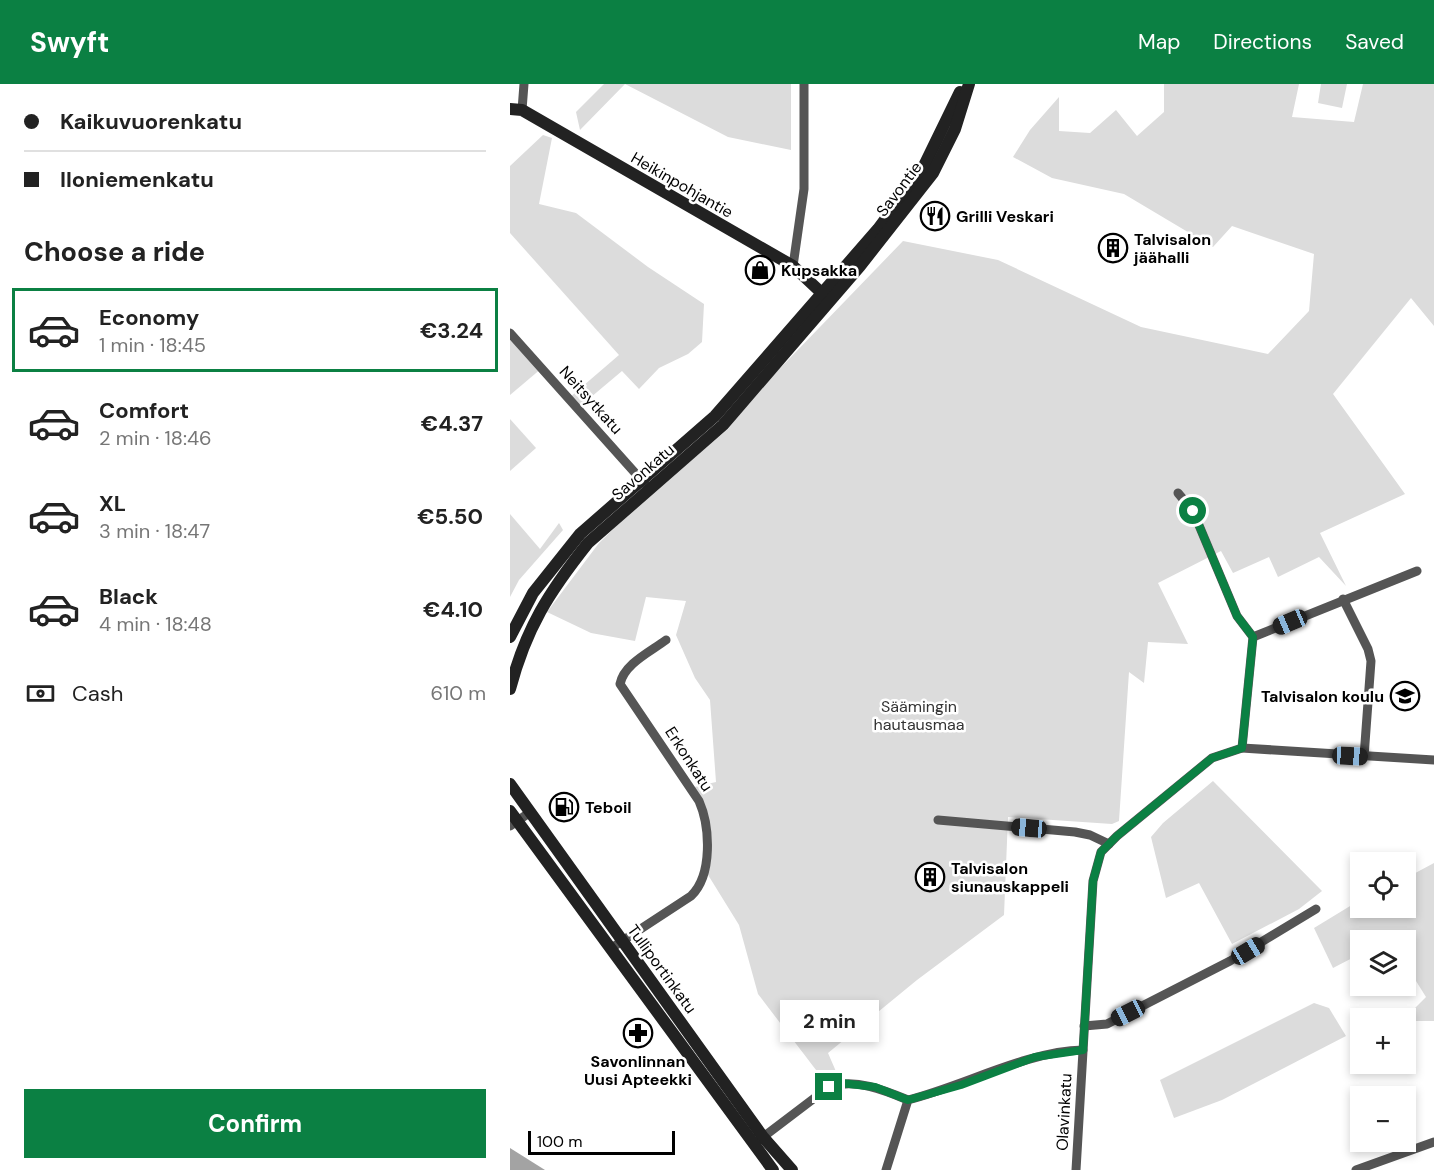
<!DOCTYPE html>
<html lang="en">
<head>
<meta charset="utf-8">
<style>
  :root { --surface:#fff; --page:#f6f6f6; --text:#222; --muted:#767676; --line:#e0e0e0; --accent:#0b8043 }
  body { margin:0; font-family:"DM Sans",sans-serif; background:var(--page); color:var(--text); height:100vh; display:flex; flex-direction:column; font-size:22px; white-space:nowrap }
  * { box-sizing:border-box; margin:0 }
  p { font-size:20px; color:var(--muted) }
  .icon { flex:none; width:33px; height:33px; fill:none; stroke:currentColor; stroke-width:2; stroke-linecap:round; stroke-linejoin:round }
  .map { position:relative; flex:1; overflow:hidden }
  .side { display:flex; flex-direction:column; background:var(--surface); width:510px }
  .side>* { flex:none }
  .top-card { display:grid; align-content:center; height:132px; padding:0 24px; background:var(--surface) }
  .controls { position:absolute; left:840px; top:768px; display:grid; gap:12px }
  .controls a { display:grid; place-items:center; width:66px; height:66px; border-radius:0px; background:var(--surface); box-shadow:0 3px 9px #0003; font-size:30px }
  .scale { position:absolute; left:18px; bottom:15px; width:147px; box-sizing:border-box; padding-left:6px; border:3px solid #000; border-top:0; font-size:16px; line-height:21px; white-space:nowrap; color:#000; -webkit-text-stroke:4px #fff; paint-order:stroke }
  .end { position:absolute; width:27px; height:27px; margin:-14px; border:8px solid #0b8043; background:#fff; box-shadow:0 0 0 3px #fff }
  .from { border-radius:50% }
  .bubble { position:absolute; height:42px; border-radius:0px; background:var(--surface); box-shadow:0 3px 9px #0003; font-size:20px; font-weight:700; line-height:42px; text-align:center }
  .car { position:absolute; width:18px; height:36px; margin:-18px -9px; border-radius:8px; box-shadow:0 0 4px 2px #0007; background:linear-gradient(#222 24%,#8ab4d8 0 40%,#222 0 76%,#8ab4d8 0 86%,#222 0) }
  .top-card b { display:flex; align-items:center; gap:21px; height:57px; font-size:22px }
  .top-card b+b { border-top:2px solid var(--line) }
  .top-card i { width:15px; height:15px; background:var(--text) }
  ul { padding:0; list-style:none }
  li { display:flex; align-items:center; gap:18px; height:84px; margin:0 12px 9px; padding:0 12px; border:3px solid transparent; border-radius:0px }
  li div { flex:1 }
  li b { display:block; font-size:22px }
  li em { font-style:normal; font-weight:700 }
  li.on { border-color:var(--accent) }
  li>.icon { width:54px; height:54px; stroke-width:1.5 }
  h2 { padding:0 24px; font-size:27px; line-height:72px }
  .pay { display:flex; align-items:center; gap:15px; height:66px; padding:0 24px; font-size:22px }
  .pay p { margin-inline-start:auto }
  .cta { display:flex; gap:12px; margin-top:auto; padding:12px 24px }
  .cta a { flex:1; height:69px; border-radius:0px; background:var(--accent); color:#fff; font-size:24px; font-weight:700; line-height:69px; text-align:center }
  header { display:flex; align-items:center; gap:36px; box-sizing:border-box; height:84px; padding:0 30px; background:var(--accent); color:#fff }
  header strong { font-size:28px }
  nav { display:flex; gap:33px; margin-inline-start:auto; font-size:21px }
  main { display:flex; flex:1; min-height:0 }
  .map>svg:first-child { display:block }
  .green { fill:#dcdcdc }
  .water { fill:#a3a3a3 }
  .lines { fill:none; stroke-linecap:round; stroke-linejoin:round }
  .street { stroke:#555; stroke-width:9 }
  .secondary { stroke:#222; stroke-width:12 }
  .route { stroke:#0b8043; stroke-width:8 }
  .labels { text-anchor:middle; dominant-baseline:central; stroke-width:5; stroke-linejoin:round; paint-order:stroke }
  .street-label { font-size:16px; fill:#000; stroke:#fff }
  .poi-label { font-size:16px; font-weight:bold; fill:#000; stroke:#fff; text-anchor:start }
  .park-label { font-size:16px; fill:#333; stroke:#fff }
</style>
</head>
<body>
<header>
<strong>Swyft</strong>
<nav><a>Map</a><a>Directions</a><a>Saved</a></nav>
</header>
<main>
<section class="side">
<div class="top-card">
<b><i class="from"></i>Kaikuvuorenkatu</b>
<b><i></i>Iloniemenkatu</b>
</div>
<h2>Choose a ride</h2>
<ul>
<li class="on"><svg class="icon" aria-label="car" viewBox="0 0 24 24"><path d="M5 17H2v-5l4-1 3-4h7l3 4 3 1v5h-3M9 17h6M6 11h13"/><circle cx="7" cy="17" r="2"/><circle cx="17" cy="17" r="2"/></svg><div><b>Economy</b><p>1 min · 18:45</p></div><em>€3.24</em></li>
<li><svg class="icon" aria-label="car" viewBox="0 0 24 24"><path d="M5 17H2v-5l4-1 3-4h7l3 4 3 1v5h-3M9 17h6M6 11h13"/><circle cx="7" cy="17" r="2"/><circle cx="17" cy="17" r="2"/></svg><div><b>Comfort</b><p>2 min · 18:46</p></div><em>€4.37</em></li>
<li><svg class="icon" aria-label="car" viewBox="0 0 24 24"><path d="M5 17H2v-5l4-1 3-4h7l3 4 3 1v5h-3M9 17h6M6 11h13"/><circle cx="7" cy="17" r="2"/><circle cx="17" cy="17" r="2"/></svg><div><b>XL</b><p>3 min · 18:47</p></div><em>€5.50</em></li>
<li><svg class="icon" aria-label="car" viewBox="0 0 24 24"><path d="M5 17H2v-5l4-1 3-4h7l3 4 3 1v5h-3M9 17h6M6 11h13"/><circle cx="7" cy="17" r="2"/><circle cx="17" cy="17" r="2"/></svg><div><b>Black</b><p>4 min · 18:48</p></div><em>€4.10</em></li>
</ul>
<div class="pay"><svg class="icon" aria-label="cash" viewBox="0 0 24 24"><path d="M3 7h18v10H3z"/><circle cx="12" cy="12" r="2"/></svg>Cash<p>610 m</p></div>
<div class="cta"><a>Confirm</a></div>
</section>
<div class="map">
<svg width="924" height="1086" viewBox="0 0 924 1086">
  <rect width="100%" height="100%" fill="#fff"/>
  <g class="green">
    <polygon points="94,0 281,0 281,66 218,53 115,0 70,46 66,28"/>
    <polygon points="654,0 789,0 782,33 844,38 853,0 924,0 924,242 901,214 823,310 895,410 810,449 836,502 809,473 768,493 759,473 723,489 711,467 648,499 678,560 638,558 634,599 619,588 609,737 602,740 498,733 494,831 407,896 318,969 331,999 319,1003 248,910 229,841 195,786 196,732 180,704 206,698 200,616 185,594 166,551 176,517 136,513 125,557 81,549 37,528 89,459 126,423 218,345 249,306 393,157 488,176 631,243 758,270 799,227 804,170 722,142 703,163 614,110 542,94 503,73 520,46 549,13 549,47 580,49 606,26 627,52 654,28"/>
    <polygon points="811,0 837,0 832,24 808,19"/>
    <polygon points="33,51 42,54 29,120 66,129 138,183 194,220 192,258 178,270 149,284 129,305 112,287 68,324 59,314 109,271 0,149 0,82"/>
    <polygon points="0,253 32,284 0,311"/>
    <polygon points="0,335 26,364 0,387"/>
    <polygon points="0,430 30,465 49,439 53,446 9,496 0,513"/>
    <polygon points="703,697 812,807 789,825 722,860 689,799 656,814 641,753 653,739"/>
    <polygon points="924,779 924,937 902,937 901,928 916,913 896,881 896,856 850,856 850,870 823,884 804,844 850,816 850,824 896,824 896,794"/>
    <polygon points="804,919 819,924 836,952 712,1016 664,1034 650,996"/>
  </g>
  <polygon class="water" points="0,1064 35,1086 0,1086"/>
  <g class="lines">
    <g class="street">
      <polyline points="12,26 14,0"/>
      <polyline points="283,182 294,105 294,0"/>
      <polyline points="0,249 135,400"/>
      <polyline points="833,515 858,565 861,577 854,673"/>
      <polyline points="743,553 907,487"/>
      <polyline points="732,664 924,676"/>
      <polyline points="428,736 565,748 580,751 599,760"/>
      <polyline points="0,742 19,729"/>
      <path d="M100 865 181 812C203 791 200 742 189 717L110 600C114 580 140 568 156 556"/>
      <polyline points="574,942 597,940 720,877 806,825"/>
      <path d="M248 1057 319 1003C345 994 374 1006 398 1016"/>
      <path d="M376 1086 398 1016C454 1002 517 967 573 966"/>
      <polyline points="566,1086 583,797 591,768 607,752 702,674 732,664 743,553 727,532 683,427 668,409"/>
      <polyline points="846,1086 924,1058"/>
    </g>
    <g class="secondary">
      <polyline points="0,25 12,26 283,182 317,214"/>
      <polyline points="0,553 23,509 70,450 205,332 368,145 412,86 450,8"/>
      <path d="M0 605C16 544 39 508 78 459L213 341 350 182 423 89 445 45 459 0"/>
      <polyline points="0,700 253,1053 282,1086"/>
      <polyline points="0,727 263,1086"/>
    </g>
  </g>
  <g class="lines">
    <polyline class="route" points="319,1003 331,999 365,1003 398,1016 451,1001 525,973 573,966 583,797 591,768 607,752 702,674 732,664 743,553 727,532 683,427"/>
  </g>
  <defs>
    <g id="restaurant-ring" transform="scale(1.5)"><circle r="9.5" fill="#fff" stroke="#000" stroke-width="1.5"/><path d="M-5-6h1v4h1v-4h1v4h1v-4h1v5L-1.5 .5V6h-2V.5L-5-1ZM5-6V6H3V1.5H1.5Q1.5-4 5-6Z" fill="#000"/></g>
    <g id="building-ring" transform="scale(1.5)"><circle r="9.5" fill="#fff" stroke="#000" stroke-width="1.5"/><path d="M-4-6H4V6H1V3H-1V6H-4ZM-2.5-4.3h1.7v1.8h-1.7ZM.8-4.3h1.7v1.8H.8ZM-2.5-1h1.7V.8h-1.7ZM.8-1h1.7V.8H.8Z" fill="#000"/></g>
    <g id="shop-ring" transform="scale(1.5)"><circle r="9.5" fill="#fff" stroke="#000" stroke-width="1.5"/><path d="M-5-2.5h2.3a2.7 3.5 0 0 1 5.4 0H5L5.5 6h-11ZM-1.5-2.5h3a1.5 2.3 0 0 0-3 0Z" fill="#000"/></g>
    <g id="school-ring" transform="scale(1.5)"><circle r="9.5" fill="#fff" stroke="#000" stroke-width="1.5"/><path d="M0-5L7-2L0 1L-7-2ZM-4 1L0 2.5L4 1V4Q0 6-4 4Z" fill="#000"/></g>
    <g id="fuel-ring" transform="scale(1.5)"><circle r="9.5" fill="#fff" stroke="#000" stroke-width="1.5"/><path d="M-5.5-6h7V0h2V4h1.3V-2.5L3-4.5l.8-.8L6-3V5H2.5V1h-1V6h-7ZM-4.2-4.7v3.2H.2V-4.7Z" fill="#000"/></g>
    <g id="pharmacy-ring" transform="scale(1.5)"><circle r="9.5" fill="#fff" stroke="#000" stroke-width="1.5"/><path d="M-2-6h4v4h4v4h-4v4h-4v-4h-4v-4h4Z" fill="#000"/></g>
  </defs>
  <g fill-rule="evenodd">
    <use href="#restaurant-ring" x="425" y="132"/>
    <use href="#building-ring" x="603" y="164"/>
    <use href="#shop-ring" x="250" y="186"/>
    <use href="#school-ring" x="895" y="612"/>
    <use href="#fuel-ring" x="54" y="723"/>
    <use href="#building-ring" x="420" y="793"/>
    <use href="#pharmacy-ring" x="128" y="949"/>
  </g>
  <g class="labels">
    <g class="street-label">
      <text transform="translate(172 101) rotate(30)">Heikinpohjantie</text>
      <text transform="translate(389 105) rotate(-53)">Savontie</text>
      <text transform="translate(81 316) rotate(48)">Neitsytkatu</text>
      <text transform="translate(133 388) rotate(-41)">Savonkatu</text>
      <text transform="translate(179 675) rotate(57)">Erkonkatu</text>
      <text transform="translate(152 885) rotate(54)">Tulliportinkatu</text>
      <text transform="translate(554 1028) rotate(-87)">Olavinkatu</text>
    </g>
    <g class="poi-label">
      <text x="446" y="132">Grilli Veskari</text>
      <text x="624" y="155">Talvisalon<tspan x="624" dy="18">jäähalli</tspan></text>
      <text x="271" y="186">Kupsakka</text>
      <text x="874" y="612" text-anchor="end">Talvisalon koulu</text>
      <text x="75" y="723">Teboil</text>
      <text x="441" y="784">Talvisalon<tspan x="441" dy="18">siunauskappeli</tspan></text>
      <text x="128" y="977" text-anchor="middle">Savonlinnan<tspan x="128" dy="18">Uusi Apteekki</tspan></text>
    </g>
    <g class="park-label">
      <text x="409" y="622">Säämingin<tspan x="409" dy="18">hautausmaa</tspan></text>
    </g>
  </g>
</svg>
<div class="controls">
<a><svg class="icon" aria-label="locate" viewBox="0 0 24 24"><circle cx="12" cy="12" r="6"/><path d="M12 2v4M12 18v4M2 12h4M18 12h4"/></svg></a>
<a><svg class="icon" aria-label="layers" viewBox="0 0 24 24"><path d="M12 4l9 5-9 5-9-5zM3 14l9 5 9-5"/></svg></a>
<a>+</a>
<a>−</a>
</div>
<div class="scale">100 m</div>
<i class="end from" style="left:683px;top:427px"></i>
<i class="end" style="left:319px;top:1003px"></i>
<div class="bubble" style="left:270px;top:916px;width:99px">2 min</div>
<i class="car" style="left:780px;top:538px;rotate:247deg"></i>
<i class="car" style="left:840px;top:672px;rotate:93deg"></i>
<i class="car" style="left:519px;top:744px;rotate:275deg"></i>
<i class="car" style="left:738px;top:867px;rotate:59deg"></i>
<i class="car" style="left:618px;top:929px;rotate:243deg"></i>
</div>
</main>
</body>
</html>
